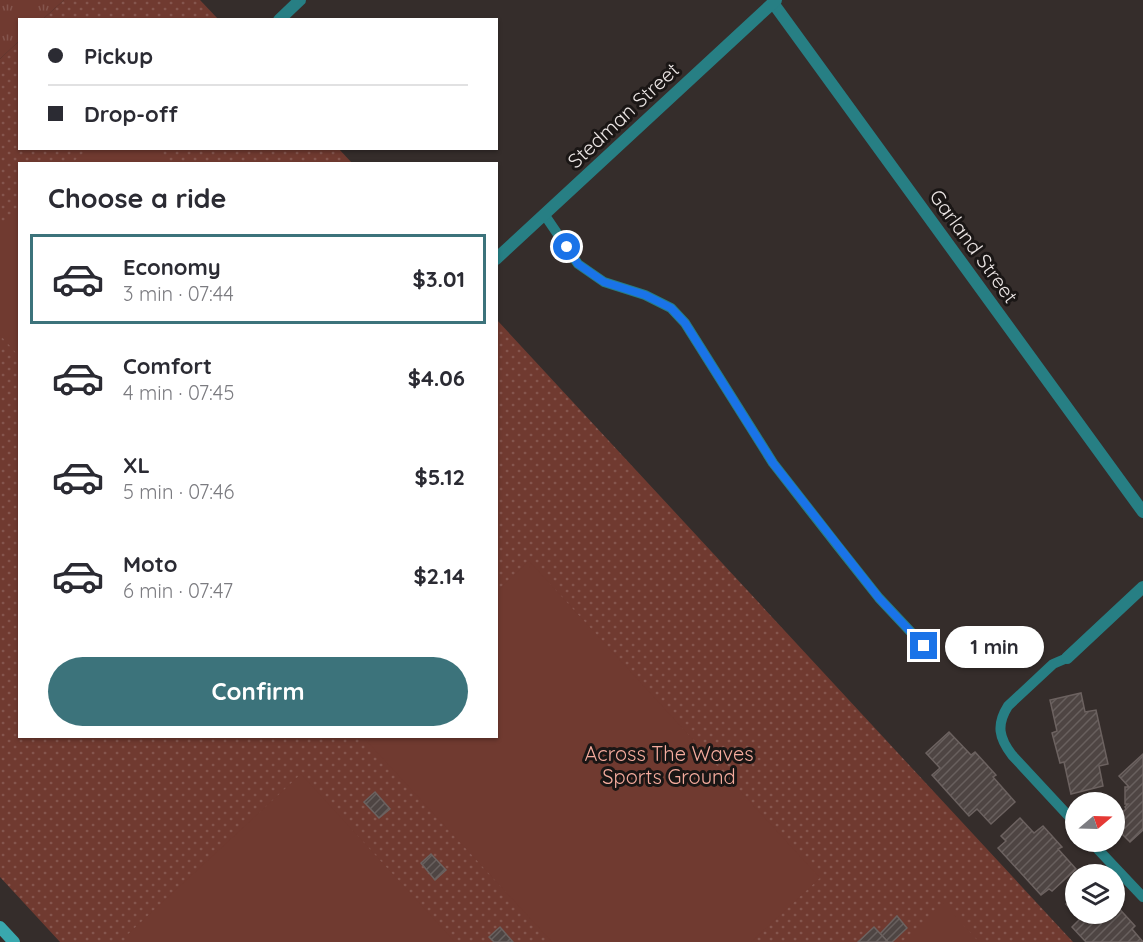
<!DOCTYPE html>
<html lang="en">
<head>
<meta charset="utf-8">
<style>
  :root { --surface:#fff; --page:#f2f2f3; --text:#2b2b33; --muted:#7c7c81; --line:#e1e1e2; --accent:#3c737b }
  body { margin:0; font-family:Quicksand,sans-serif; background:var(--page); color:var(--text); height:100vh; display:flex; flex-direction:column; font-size:22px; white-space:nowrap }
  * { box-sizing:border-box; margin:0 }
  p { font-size:20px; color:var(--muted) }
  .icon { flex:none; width:33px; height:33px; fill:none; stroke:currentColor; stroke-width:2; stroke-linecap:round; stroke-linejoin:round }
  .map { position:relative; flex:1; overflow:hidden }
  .side { position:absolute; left:18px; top:162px; width:480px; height:576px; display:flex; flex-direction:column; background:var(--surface); border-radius:0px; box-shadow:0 2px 4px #0004 }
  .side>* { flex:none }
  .top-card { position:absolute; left:18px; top:18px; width:480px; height:132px; border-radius:0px; box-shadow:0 2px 4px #0004; display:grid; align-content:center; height:132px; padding:0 30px; background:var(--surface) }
  .needle { width:39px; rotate:71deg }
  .tools { position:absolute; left:1065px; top:792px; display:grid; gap:12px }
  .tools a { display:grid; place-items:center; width:60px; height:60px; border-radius:50%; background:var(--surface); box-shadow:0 2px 4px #0004; font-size:30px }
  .end { position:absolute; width:27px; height:27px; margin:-14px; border:8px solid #1a73e8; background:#fff; box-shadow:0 0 0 3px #fff }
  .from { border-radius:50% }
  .bubble { position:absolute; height:42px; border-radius:21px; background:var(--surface); box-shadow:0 2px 4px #0004; font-size:20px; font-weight:700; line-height:42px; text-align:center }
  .top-card b { display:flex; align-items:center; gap:21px; height:57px; font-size:22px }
  .top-card b+b { border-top:2px solid var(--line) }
  .top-card i { width:15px; height:15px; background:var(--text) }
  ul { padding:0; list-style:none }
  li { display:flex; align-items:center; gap:18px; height:90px; margin:0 12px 9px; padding:0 18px; border:3px solid transparent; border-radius:0px }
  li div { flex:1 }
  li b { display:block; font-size:22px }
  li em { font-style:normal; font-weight:700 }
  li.selected { border-color:var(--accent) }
  li>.icon { width:54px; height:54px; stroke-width:1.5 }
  h2 { padding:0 30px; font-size:27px; line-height:72px }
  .primary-button { display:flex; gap:12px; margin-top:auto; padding:12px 30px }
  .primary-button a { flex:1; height:69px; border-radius:36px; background:var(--accent); color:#fff; font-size:24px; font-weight:700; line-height:69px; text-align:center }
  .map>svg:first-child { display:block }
  .grass { fill:url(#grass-tufts) }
  .park { fill:url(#park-dots) }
  .garden { fill:#703a30 }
  .building { fill:url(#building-hatch); stroke:#6c6260; stroke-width:1.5 }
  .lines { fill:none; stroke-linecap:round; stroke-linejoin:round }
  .lane { stroke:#277f84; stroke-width:10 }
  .street { stroke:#277f84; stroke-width:12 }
  .secondary { stroke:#39a8ae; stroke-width:12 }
  .route { stroke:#1a73e8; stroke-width:8 }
  .labels { text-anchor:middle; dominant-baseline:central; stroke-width:6; stroke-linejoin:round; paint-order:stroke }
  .street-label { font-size:20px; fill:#ebe5e4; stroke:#1a1615 }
  .park-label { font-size:20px; fill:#f6ac9e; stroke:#1a1615 }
</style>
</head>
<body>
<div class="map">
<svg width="1143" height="942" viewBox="0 0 1143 942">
  <defs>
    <pattern id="grass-tufts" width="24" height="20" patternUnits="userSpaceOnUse" patternTransform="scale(1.5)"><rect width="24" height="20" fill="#703a30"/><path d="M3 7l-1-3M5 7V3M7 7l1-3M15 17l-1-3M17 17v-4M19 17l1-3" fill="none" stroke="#85564e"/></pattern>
    <pattern id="park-dots" width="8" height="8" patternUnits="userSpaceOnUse" patternTransform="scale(1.5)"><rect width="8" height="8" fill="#703a30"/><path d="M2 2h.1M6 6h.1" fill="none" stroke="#85564e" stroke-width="1.8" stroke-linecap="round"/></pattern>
    <pattern id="building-hatch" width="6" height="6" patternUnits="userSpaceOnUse" patternTransform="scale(1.5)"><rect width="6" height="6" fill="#4e4543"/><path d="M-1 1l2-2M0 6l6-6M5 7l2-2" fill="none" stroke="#68605e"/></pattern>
  </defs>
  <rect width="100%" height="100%" fill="#352d2b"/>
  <polygon class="grass" points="0,0 64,0 43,19 20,20 19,41 0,59"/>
  <g class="park">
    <polygon points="64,0 200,0 218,19 43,19"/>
    <polygon points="19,41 20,148 338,148 352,163 20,164 20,736 496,736 497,320 1073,942 60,942 0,877 0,59"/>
  </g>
  <g class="garden">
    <polygon points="88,149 155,149 169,163 72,163"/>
    <polygon points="19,212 19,356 0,335 0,230"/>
    <polygon points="529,561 820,878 751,942 552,942 363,737 496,736 497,591"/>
    <polygon points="301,774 455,942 134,942 127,935"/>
    <polygon points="943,903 979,942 902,942"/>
  </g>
  <g class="building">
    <polygon points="1081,693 1085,712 1096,710 1108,764 1099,766 1103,786 1071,794 1064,762 1060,763 1052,733 1057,731 1050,700"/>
    <polygon points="949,732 971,755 975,752 996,775 993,777 1015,802 991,824 977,809 969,816 932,775 940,768 926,753"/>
    <polygon points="1143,754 1143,830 1130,842 1114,826 1114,820 1126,809 1125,807 1128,804 1125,804 1125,787 1129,787 1119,776"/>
    <polygon points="375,792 390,809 379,818 364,802"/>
    <polygon points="1020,818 1034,833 1043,826 1062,847 1058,849 1076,869 1052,891 1049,889 1041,895 998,848 1006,841 1001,836"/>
    <polygon points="431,854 446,870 435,880 421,863"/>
    <polygon points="1076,895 1076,914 1114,914 1114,903 1135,926 1132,929 1143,942 1086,942 1072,927 1080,919 1066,904"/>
    <polygon points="897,916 907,928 892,942 888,942 880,934"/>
    <polygon points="500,927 513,942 494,942 489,937"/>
    <polygon points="874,927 888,942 858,942"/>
  </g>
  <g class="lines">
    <g class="lane">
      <polyline points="544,214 578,264 604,282 645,295 671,308 685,323 773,463 837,545 879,598 924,646"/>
      <path d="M1067 658 1053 664 1008 706C996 725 999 738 1012 755L1076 824"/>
      <polyline points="1091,842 1143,897"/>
    </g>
    <g class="street">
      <polyline points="773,3 1143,512"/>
      <polyline points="279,20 300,0"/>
      <polyline points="496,259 776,0"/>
      <polyline points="1067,658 1143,587"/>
    </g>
    <polyline class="secondary" points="0,927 14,942"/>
  </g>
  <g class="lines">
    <polyline class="route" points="567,247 578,264 604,282 645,295 671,308 685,323 773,463 879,598 924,646"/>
  </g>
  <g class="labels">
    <g class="street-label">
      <text transform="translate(623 115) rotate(-43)">Stedman Street</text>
      <text transform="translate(974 246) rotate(54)">Garland Street</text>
    </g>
    <g class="park-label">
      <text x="669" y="753">Across The Waves<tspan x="669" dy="23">Sports Ground</tspan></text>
    </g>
  </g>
</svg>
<div class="tools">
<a><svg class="needle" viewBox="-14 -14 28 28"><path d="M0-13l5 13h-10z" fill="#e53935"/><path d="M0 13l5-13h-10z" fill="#7c7c81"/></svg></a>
<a><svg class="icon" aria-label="layers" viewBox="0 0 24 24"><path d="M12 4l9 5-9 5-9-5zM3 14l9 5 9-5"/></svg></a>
</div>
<i class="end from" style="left:567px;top:247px"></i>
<i class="end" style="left:924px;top:646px"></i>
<div class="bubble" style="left:945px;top:626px;width:99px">1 min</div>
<div class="top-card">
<b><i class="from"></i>Pickup</b>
<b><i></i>Drop-off</b>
</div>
<section class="side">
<h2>Choose a ride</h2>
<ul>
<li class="selected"><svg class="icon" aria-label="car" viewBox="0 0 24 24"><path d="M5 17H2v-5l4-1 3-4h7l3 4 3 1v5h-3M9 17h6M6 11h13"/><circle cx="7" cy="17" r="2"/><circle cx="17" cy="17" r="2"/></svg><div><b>Economy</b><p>3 min · 07:44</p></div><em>$3.01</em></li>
<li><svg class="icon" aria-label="car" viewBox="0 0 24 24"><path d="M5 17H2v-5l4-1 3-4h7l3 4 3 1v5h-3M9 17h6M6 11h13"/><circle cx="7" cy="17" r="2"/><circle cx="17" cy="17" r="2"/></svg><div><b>Comfort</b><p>4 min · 07:45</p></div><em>$4.06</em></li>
<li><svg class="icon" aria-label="car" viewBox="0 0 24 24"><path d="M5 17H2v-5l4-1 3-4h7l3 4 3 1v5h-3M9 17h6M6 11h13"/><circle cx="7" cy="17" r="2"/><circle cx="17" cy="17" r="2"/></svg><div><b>XL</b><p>5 min · 07:46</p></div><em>$5.12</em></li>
<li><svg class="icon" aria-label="car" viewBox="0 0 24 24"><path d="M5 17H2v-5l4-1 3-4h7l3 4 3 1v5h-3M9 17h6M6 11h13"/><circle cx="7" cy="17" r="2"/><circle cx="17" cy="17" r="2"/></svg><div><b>Moto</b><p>6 min · 07:47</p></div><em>$2.14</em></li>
</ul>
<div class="primary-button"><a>Confirm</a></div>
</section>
</div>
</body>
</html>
